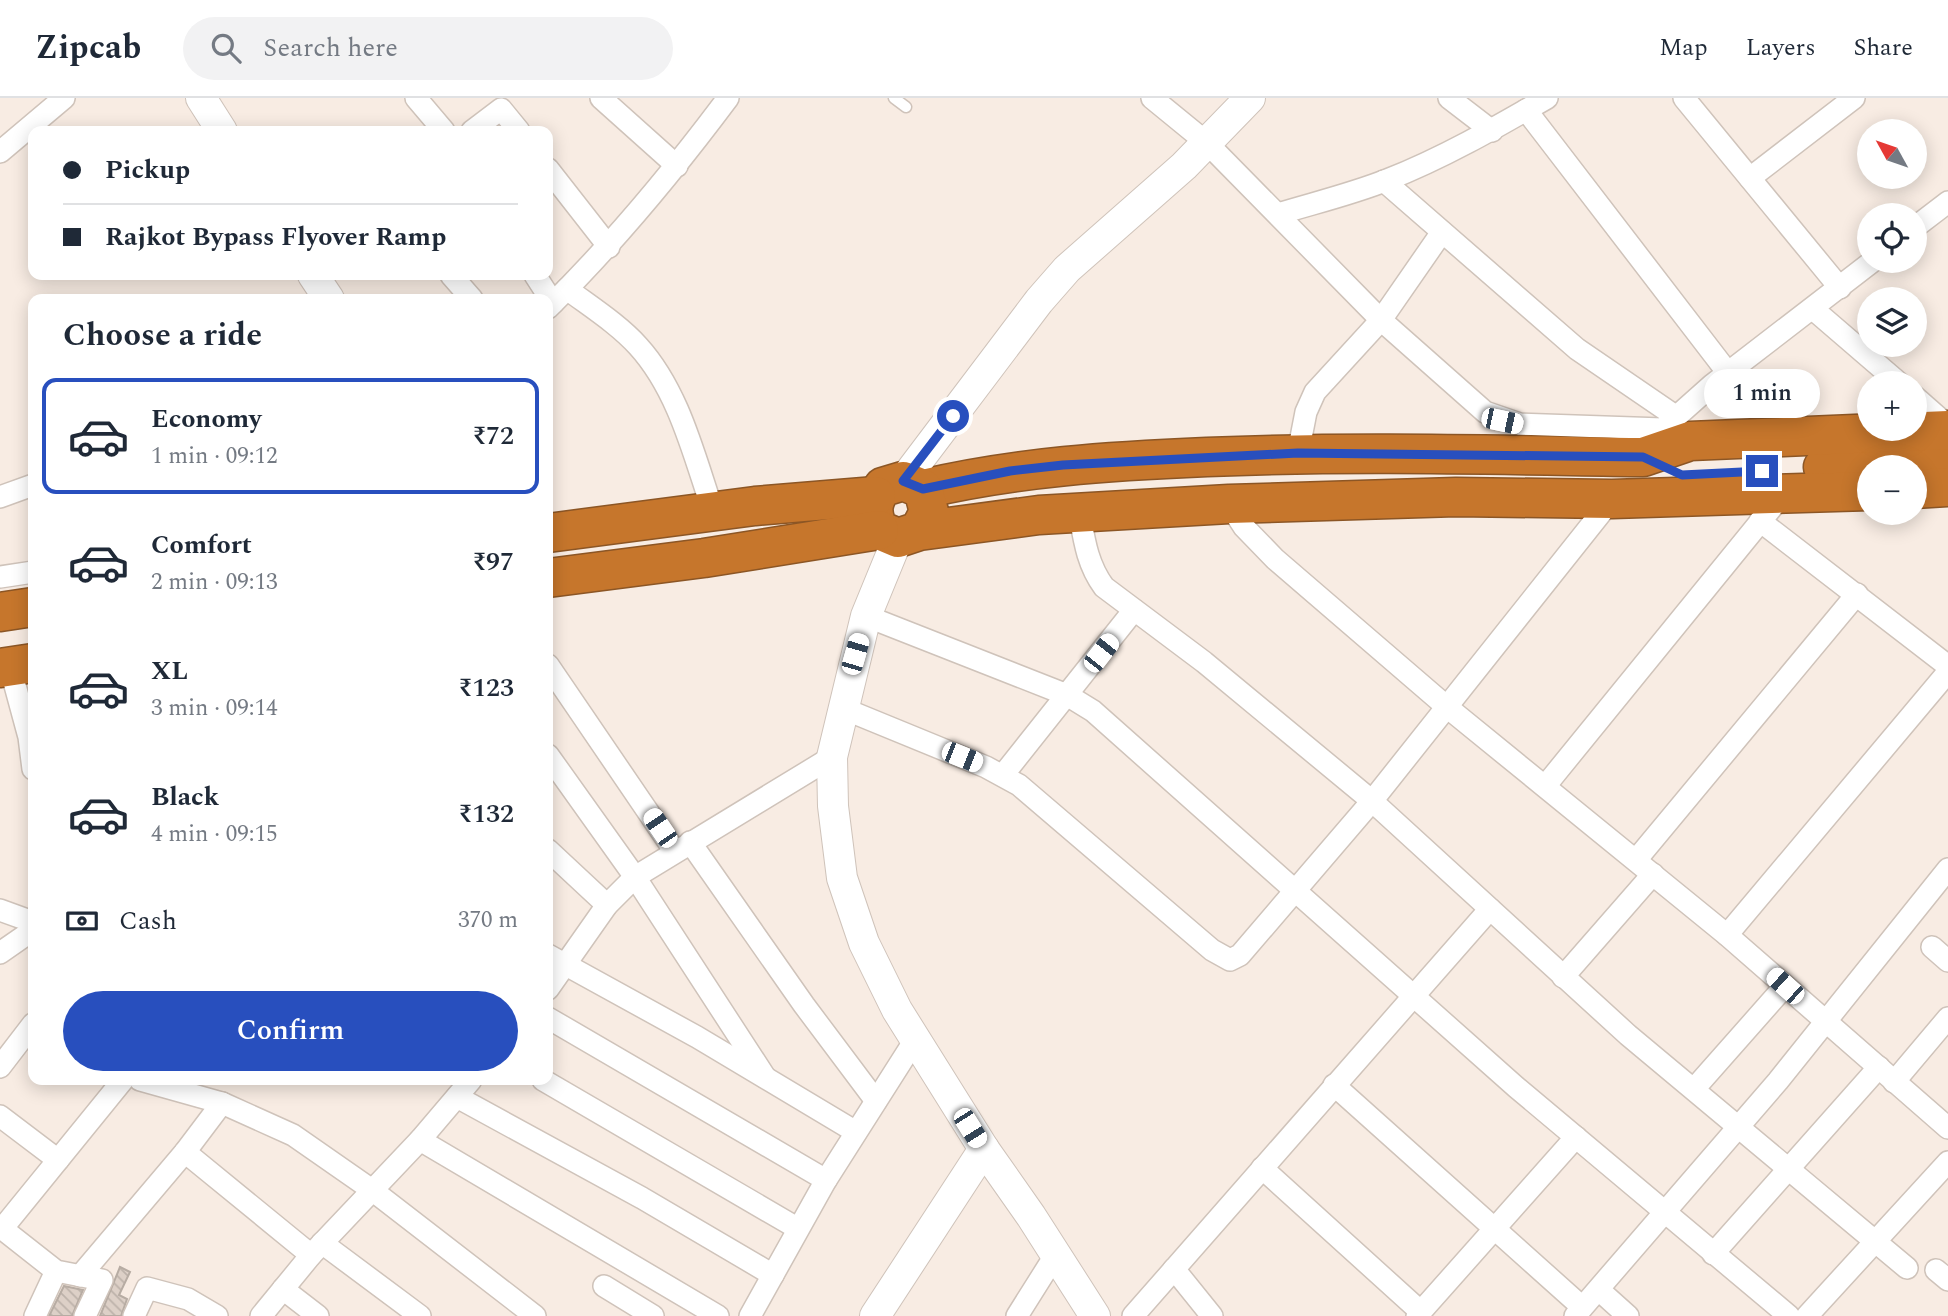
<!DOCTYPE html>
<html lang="en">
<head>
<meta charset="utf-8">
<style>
  :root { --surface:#fff; --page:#f2f2f3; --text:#1f2937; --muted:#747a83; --line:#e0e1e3; --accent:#284fbe }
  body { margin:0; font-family:Spectral,serif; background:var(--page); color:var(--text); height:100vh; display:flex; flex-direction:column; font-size:26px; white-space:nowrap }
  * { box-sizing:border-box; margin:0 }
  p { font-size:23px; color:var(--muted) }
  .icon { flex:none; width:38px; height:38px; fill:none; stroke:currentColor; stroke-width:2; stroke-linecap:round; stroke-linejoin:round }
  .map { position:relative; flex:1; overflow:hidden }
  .details { position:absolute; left:28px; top:196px; width:525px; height:791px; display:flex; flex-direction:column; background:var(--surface); border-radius:14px; box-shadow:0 4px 18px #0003 }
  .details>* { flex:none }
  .banner { position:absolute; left:28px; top:28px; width:525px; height:154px; border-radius:14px; box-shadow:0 4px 18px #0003; display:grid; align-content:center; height:154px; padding:0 35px; background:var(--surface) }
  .needle { width:46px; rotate:310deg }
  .controls { position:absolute; left:1857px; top:21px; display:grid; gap:14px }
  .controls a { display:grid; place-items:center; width:70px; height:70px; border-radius:50%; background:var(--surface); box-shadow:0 4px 18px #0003; font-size:35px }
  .end { position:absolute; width:32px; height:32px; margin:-16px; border:9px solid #284fbe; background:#fff; box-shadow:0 0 0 4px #fff }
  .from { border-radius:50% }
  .bubble { position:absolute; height:49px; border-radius:24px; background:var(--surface); box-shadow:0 4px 18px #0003; font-size:23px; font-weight:600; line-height:49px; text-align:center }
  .car { position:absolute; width:21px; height:42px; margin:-21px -10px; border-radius:9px; box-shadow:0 0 5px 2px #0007; background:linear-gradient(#fff 24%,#345 0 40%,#fff 0 76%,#345 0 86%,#fff 0) }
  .banner b { display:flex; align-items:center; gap:24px; height:66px; font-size:26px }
  .banner b+b { border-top:2px solid var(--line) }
  .banner i { width:18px; height:18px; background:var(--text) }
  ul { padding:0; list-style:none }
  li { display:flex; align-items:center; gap:21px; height:116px; margin:0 14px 10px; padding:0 21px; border:4px solid transparent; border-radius:14px }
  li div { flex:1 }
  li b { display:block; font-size:26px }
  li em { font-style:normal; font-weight:600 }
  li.active { border-color:var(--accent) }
  li>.icon { width:63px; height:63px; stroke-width:1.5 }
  h2 { padding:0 35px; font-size:32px; line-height:84px }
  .pay { display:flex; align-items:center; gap:18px; height:77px; padding:0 35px; font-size:26px }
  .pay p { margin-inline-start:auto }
  .action { display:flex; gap:14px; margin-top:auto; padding:14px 35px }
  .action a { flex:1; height:80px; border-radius:42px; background:var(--accent); color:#fff; font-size:28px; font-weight:600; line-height:80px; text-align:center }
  header { display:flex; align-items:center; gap:42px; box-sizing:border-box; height:98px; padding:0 35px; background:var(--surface); border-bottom:2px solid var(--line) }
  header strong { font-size:33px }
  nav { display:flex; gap:38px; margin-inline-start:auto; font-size:24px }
  .search { width:490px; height:63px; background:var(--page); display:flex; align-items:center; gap:18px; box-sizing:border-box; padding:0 24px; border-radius:38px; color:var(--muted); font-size:26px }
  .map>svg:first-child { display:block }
  .building { fill:url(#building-back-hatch); stroke:#b7aca3; stroke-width:2 }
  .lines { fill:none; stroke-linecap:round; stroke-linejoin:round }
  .lane-casing { stroke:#cfc3ba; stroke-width:13 }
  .street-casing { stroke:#cfc3ba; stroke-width:24 }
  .secondary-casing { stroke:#cfc3ba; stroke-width:32 }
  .highway-casing { stroke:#8c5625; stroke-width:41 }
  .lane { stroke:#fff; stroke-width:10 }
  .street { stroke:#fff; stroke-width:21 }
  .secondary { stroke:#fff; stroke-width:30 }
  .highway { stroke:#c6762c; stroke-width:38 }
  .route { stroke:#284fbe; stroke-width:9 }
</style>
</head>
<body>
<header>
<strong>Zipcab</strong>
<div class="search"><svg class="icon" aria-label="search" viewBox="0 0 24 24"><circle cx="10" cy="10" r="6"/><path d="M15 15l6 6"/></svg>Search here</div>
<nav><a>Map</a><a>Layers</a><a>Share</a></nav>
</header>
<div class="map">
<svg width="1948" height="1218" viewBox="0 0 1948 1218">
  <defs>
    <pattern id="building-back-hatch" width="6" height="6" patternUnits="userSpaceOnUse" patternTransform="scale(1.75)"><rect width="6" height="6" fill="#ddd0c7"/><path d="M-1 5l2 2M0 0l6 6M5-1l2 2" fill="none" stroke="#bdb2aa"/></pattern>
  </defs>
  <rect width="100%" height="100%" fill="#f8ece3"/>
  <g class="building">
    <polygon points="120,1169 130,1174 119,1197 127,1201 121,1218 100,1218"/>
    <polygon points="64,1188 83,1192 72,1218 49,1218"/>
  </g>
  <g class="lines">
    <g class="lane-casing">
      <polyline id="lane" points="894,0 906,9"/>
    </g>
    <g class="street-casing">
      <g id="street">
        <polyline points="416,0 444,33"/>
        <polyline points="601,0 677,68"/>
        <polyline points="1152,0 1207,45 1381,222 1485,314 1520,326 1663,331"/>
        <polyline points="1449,0 1492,33"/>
        <polyline points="1684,0 1840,190"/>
        <polyline points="1526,12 1728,275"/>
        <polyline points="472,33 501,11 519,33"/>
        <polyline points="0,54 64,0"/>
        <polyline points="548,71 609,149"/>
        <polyline points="1750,80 1854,0"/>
        <polyline points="1384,83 1577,251 1675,318"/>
        <path d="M1278 116C1314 105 1352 96 1387 82 1443 60 1495 30 1547 0"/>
        <polyline points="1914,130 1948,104"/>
        <polyline points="451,177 472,201"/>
        <polyline points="535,177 553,205"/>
        <path d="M567 191C591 209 618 226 638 248 679 293 694 358 713 413"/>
        <path d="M548 210C614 145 672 75 728 0"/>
        <polyline points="1813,211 1899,285"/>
        <polyline points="1914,298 1948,328"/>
        <polyline points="1667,327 1712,287 1873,163"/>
        <polyline points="1298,355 1306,314 1315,294 1381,222 1442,134"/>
        <polyline points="0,399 33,387"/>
        <polyline points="1229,406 1244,429 1275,461 1447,609 1727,837 1948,1030"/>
        <path d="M1079 413C1084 441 1087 466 1104 489L1204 564 1372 703 1628 937 1907 1170"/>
        <polyline points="1760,423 1948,568"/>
        <polyline points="0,479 33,474"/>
        <polyline points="866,518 1067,597 1093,613 1516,989 1789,1218"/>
        <polyline points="548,567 674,752"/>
        <polyline points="10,569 29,639 33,671"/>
        <polyline points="842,610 986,669 1019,687 1212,852 1230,862 1240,857 1372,703 1612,401"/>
        <polyline points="548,657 635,779 765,979"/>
        <polyline points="1003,677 1134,512"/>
        <polyline points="1546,687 1782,397"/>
        <polyline points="690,744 804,907 876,1003"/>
        <polyline points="548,752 607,807"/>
        <polyline points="1636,762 1857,496"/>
        <polyline points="0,812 33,824"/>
        <polyline points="1727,837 1948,574"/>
        <polyline points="1932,849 1948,863"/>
        <polyline points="0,855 33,832"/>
        <polyline points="548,857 697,939 856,1034"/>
        <polyline points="1563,879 1653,776"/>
        <polyline points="548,891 607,807 635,779 832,659"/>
        <polyline points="548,920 826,1082"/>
        <polyline points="0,969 33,926"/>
        <polyline points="140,982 222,1005 293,1037 372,1092 535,1218"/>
        <polyline points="543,982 797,1130"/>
        <polyline points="1894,984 1948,920"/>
        <polyline points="1334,987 1582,1209"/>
        <polyline points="1694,991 1785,888"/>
        <polyline points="457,999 642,1100 773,1177"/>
        <polyline points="0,1018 58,1062"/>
        <polyline points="420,1042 718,1218"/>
        <polyline points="185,1054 311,1157"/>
        <polyline points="1262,1070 1421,1214"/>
        <polyline points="0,1129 56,1173 102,1182 85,1218"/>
        <polyline points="2,1131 123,982"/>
        <polyline points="322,1145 420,1218"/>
        <polyline points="1713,1156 1879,969"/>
        <polyline points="1174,1171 1212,1218"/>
        <polyline points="1936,1172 1948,1182"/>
        <polyline points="80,1178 185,1054 222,1005"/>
        <polyline points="604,1188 653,1218"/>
        <polyline points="283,1191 318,1218"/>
        <polyline points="1599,1192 1628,1218"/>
        <polyline points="35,1218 56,1173"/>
        <polyline points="134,1218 147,1190 188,1201 217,1218"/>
        <polyline points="261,1218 311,1157 420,1042 471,982"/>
        <polyline points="750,1218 826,1082 915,942"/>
        <polyline points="1017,1218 1056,1156"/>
        <polyline points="1133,1218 1490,811"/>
        <polyline points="1417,1218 1576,1039"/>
        <polyline points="1575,1218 1778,983 1948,771"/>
        <polyline points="1807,1218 1948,1064"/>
      </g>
    </g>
    <g class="secondary-casing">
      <g id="secondary">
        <polyline points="201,0 222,33"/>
        <polyline points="313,177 329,201"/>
        <polyline points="903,383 1039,203 1067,171 1184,68 1250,0"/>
        <polyline points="898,440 866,518 832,659 833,708 842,780 864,845 897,912 984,1051 1031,1118 1095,1218"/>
        <polyline points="875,1218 984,1051"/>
      </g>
    </g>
    <g class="highway-casing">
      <g id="highway">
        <polyline points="1823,369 1948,362"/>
        <path d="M923 391C1017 369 1111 363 1207 359 1352 353 1498 357 1643 359L1690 343 1948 332"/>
        <polyline points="1914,391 1948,389"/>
        <path d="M919 433 929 414 923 391 903 383 883 389C871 404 871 415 879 432L898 440 919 433 1039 417 1229 406 1456 399 1612 401 1869 393"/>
        <polyline points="548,435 755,408 876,398"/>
        <polyline points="548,480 704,460 879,432"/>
        <polyline points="0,514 33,509"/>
        <polyline points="0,570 33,565"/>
      </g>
    </g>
    <use href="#lane" class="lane"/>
    <use href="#street" class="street"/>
    <use href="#secondary" class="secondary"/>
    <use href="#highway" class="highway"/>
  </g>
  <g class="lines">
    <polyline class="route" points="953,318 903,383 923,391 1010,373 1063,367 1298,355 1643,359 1682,377 1762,373"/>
  </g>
</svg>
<div class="controls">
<a><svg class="needle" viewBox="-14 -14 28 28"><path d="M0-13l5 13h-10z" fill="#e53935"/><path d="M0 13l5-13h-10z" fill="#747a83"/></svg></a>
<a><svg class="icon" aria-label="locate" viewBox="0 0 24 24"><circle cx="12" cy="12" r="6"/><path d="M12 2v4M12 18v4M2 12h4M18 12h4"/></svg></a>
<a><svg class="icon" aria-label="layers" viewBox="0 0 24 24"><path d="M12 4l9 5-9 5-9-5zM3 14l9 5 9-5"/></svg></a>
<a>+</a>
<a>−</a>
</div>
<i class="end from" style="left:953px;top:318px"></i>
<i class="end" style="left:1762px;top:373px"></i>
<div class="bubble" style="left:1704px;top:271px;width:116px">1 min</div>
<i class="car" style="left:1502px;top:323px;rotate:102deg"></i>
<i class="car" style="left:1101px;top:555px;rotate:38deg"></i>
<i class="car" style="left:855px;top:556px;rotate:16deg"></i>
<i class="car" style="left:962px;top:659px;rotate:112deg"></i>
<i class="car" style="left:660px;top:730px;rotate:326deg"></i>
<i class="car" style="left:1785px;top:888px;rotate:312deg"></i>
<i class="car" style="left:970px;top:1030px;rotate:148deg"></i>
<div class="banner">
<b><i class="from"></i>Pickup</b>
<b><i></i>Rajkot Bypass Flyover Ramp</b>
</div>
<section class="details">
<h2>Choose a ride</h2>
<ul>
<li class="active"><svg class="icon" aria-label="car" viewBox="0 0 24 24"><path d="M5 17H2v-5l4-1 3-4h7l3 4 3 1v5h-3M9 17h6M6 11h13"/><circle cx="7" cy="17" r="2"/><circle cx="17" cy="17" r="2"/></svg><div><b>Economy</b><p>1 min · 09:12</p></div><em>₹72</em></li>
<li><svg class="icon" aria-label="car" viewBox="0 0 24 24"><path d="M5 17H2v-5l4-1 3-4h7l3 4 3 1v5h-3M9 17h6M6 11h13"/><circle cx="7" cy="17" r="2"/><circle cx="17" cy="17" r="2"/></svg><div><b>Comfort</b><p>2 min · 09:13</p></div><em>₹97</em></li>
<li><svg class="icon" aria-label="car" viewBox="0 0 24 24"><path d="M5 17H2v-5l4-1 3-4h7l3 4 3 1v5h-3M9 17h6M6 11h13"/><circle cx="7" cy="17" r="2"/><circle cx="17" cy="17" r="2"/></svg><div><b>XL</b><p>3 min · 09:14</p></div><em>₹123</em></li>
<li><svg class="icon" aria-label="car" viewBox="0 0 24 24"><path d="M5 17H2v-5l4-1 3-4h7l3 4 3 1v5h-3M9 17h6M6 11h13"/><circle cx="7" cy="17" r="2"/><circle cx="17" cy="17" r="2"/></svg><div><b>Black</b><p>4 min · 09:15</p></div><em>₹132</em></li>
</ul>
<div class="pay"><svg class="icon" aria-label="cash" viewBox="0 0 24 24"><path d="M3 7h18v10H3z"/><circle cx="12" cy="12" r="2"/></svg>Cash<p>370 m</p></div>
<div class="action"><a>Confirm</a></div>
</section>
</div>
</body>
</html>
